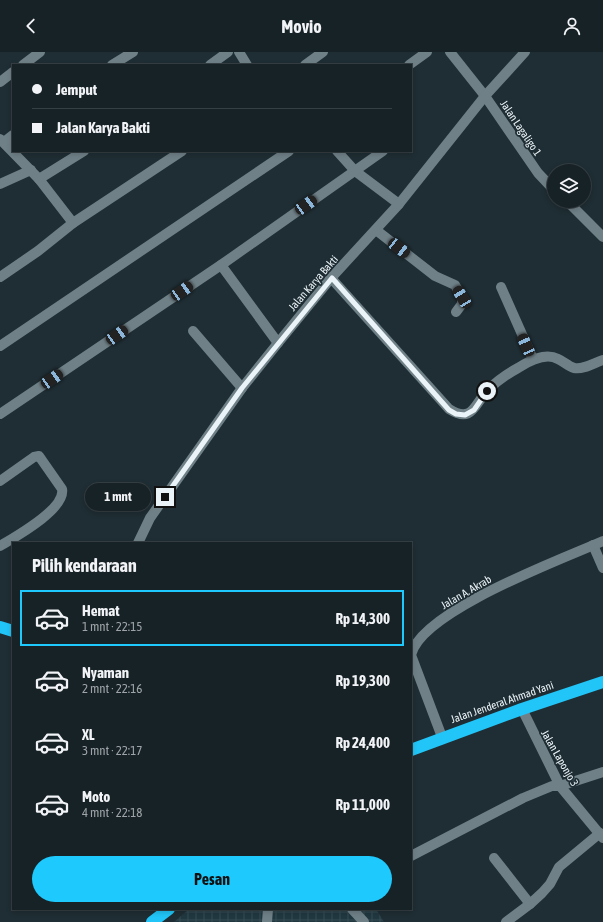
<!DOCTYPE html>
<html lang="id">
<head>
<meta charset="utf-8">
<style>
  :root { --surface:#172227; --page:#242f33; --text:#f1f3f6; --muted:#9ea4a7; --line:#363f44; --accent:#1ec9fd }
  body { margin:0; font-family:"Asap Condensed",sans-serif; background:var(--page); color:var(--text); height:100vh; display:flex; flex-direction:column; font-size:15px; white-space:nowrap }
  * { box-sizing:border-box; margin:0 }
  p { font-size:13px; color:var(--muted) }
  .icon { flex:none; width:22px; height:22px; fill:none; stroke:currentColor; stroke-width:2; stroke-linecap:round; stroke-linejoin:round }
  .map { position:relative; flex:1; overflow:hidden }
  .sheet { position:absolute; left:12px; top:490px; width:400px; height:368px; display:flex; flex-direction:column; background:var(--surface); border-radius:0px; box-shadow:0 2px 6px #0003,0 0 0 1px var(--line) }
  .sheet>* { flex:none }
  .guide { position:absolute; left:12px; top:12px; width:400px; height:88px; border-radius:0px; box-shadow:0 2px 6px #0003,0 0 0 1px var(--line); display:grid; align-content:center; height:88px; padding:0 20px; background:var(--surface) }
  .tools { position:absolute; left:547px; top:112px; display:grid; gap:8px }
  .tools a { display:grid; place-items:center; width:44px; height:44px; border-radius:50%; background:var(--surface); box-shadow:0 2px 6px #0003,0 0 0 1px var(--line); font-size:20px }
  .end { position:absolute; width:18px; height:18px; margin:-9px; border:5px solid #eaf3f7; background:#111; box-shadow:0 0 0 2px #111 }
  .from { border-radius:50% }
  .bubble { position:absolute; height:28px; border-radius:14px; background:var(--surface); box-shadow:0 2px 6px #0003,0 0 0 1px var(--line); font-size:13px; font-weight:700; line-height:28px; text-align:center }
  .car { position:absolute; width:12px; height:24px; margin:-12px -6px; border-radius:5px; box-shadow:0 0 3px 1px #0007; background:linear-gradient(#222 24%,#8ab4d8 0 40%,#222 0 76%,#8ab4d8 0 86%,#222 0) }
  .guide b { display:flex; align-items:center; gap:14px; height:38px; font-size:15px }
  .guide b+b { border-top:1px solid var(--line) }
  .guide i { width:10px; height:10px; background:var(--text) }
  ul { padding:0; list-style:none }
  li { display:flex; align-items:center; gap:12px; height:56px; margin:0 8px 6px; padding:0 12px; border:2px solid transparent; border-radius:0px }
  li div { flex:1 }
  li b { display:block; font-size:15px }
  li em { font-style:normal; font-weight:700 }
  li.active { border-color:var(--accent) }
  li>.icon { width:36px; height:36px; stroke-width:1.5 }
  h2 { padding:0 20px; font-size:18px; line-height:48px }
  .button { display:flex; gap:8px; margin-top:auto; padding:8px 20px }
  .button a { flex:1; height:46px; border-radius:24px; background:var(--accent); color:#111; font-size:16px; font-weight:700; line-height:46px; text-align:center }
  header { display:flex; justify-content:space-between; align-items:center; height:52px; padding:0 20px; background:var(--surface); font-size:18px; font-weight:700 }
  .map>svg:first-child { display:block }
  .industrial { fill:url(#industrial-grid) }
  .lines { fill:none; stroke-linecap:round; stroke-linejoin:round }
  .minor { stroke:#6f8087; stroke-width:10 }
  .highway { stroke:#21c5f7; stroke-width:12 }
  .route { stroke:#eaf3f7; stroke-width:5 }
  .labels { text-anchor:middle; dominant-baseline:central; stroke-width:3.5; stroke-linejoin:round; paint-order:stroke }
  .street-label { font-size:11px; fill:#eaf3f7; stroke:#1f2e34 }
</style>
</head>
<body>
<header><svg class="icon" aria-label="back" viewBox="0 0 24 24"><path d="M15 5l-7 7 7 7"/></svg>Movio<svg class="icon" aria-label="person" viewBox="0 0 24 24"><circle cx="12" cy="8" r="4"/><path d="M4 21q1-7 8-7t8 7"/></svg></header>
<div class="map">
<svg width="603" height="870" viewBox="0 0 603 870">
  <defs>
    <pattern id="industrial-grid" width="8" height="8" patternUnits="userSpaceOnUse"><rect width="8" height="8" fill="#213841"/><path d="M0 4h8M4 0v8" fill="none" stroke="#374c54"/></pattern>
  </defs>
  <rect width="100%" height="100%" fill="#1f2e34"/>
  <polygon class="industrial" points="189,857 376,857 384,870 174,870"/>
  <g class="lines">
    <g class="minor">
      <polyline points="239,0 247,13"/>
      <polyline points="450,0 485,44 538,121 554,138"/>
      <polyline points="23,13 40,0"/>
      <polyline points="112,13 133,0"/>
      <polyline points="210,13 228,0"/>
      <polyline points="305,13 323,0"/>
      <polyline points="409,13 427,0"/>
      <polyline points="0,30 13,20"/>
      <polyline points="0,87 39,127 73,171"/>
      <polyline points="4,90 13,83"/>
      <polyline points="337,99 355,119 399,152"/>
      <polyline points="39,127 84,99"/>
      <polyline points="0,132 31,118"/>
      <polyline points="567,149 603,185"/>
      <polyline points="376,178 435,224 455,233 462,245 462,252 456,260"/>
      <polyline points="221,213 278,291"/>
      <polyline points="0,225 38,199 73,171 182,99"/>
      <path d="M331 226 449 357C473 372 474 352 488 338 497 329 507 322 518 316 529 309 545 300 558 307 563 309 568 314 574 316 583 318 594 311 603 308"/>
      <polyline points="501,235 533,307"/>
      <polyline points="193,279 242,336"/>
      <polyline points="0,294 289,99"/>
      <polyline points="0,362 221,213 383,99"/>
      <path d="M0 429 34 405 39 404 62 437C66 457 15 485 0 494"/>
      <polyline points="138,491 150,466 242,336 278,291 331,226 399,152 485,44 525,0"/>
      <polyline points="593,493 603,516"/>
      <polyline points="522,657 560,734 603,786"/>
      <path d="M442 685 411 603C421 559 562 507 603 489"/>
      <polyline points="411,804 523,746 552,734 560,734 603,720"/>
      <polyline points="494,806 530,852"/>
      <polyline points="352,857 364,870"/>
      <polyline points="267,870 268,857"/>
      <polyline points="506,870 530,852 542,841 550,832 559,815 600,781"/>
    </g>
    <g class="highway">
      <polyline points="0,575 13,579"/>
      <polyline points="411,698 522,657 603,630"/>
      <polyline points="152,870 169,857"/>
    </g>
  </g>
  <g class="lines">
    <polyline class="route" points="165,445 242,336 332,226 449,358 456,362 465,363 474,358 487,339"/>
  </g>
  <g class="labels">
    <g class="street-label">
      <text transform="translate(521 76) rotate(56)">Jalan Lagaligo 1</text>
      <text transform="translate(313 231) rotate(-49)">Jalan Karya Bakti</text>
      <text transform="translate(466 540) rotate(-30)">Jalan A. Akrab</text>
      <text transform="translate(502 650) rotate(-19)">Jalan Jenderal Ahmad Yani</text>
      <text transform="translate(560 706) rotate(60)">Jalan Laponjo 3</text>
    </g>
  </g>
</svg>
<div class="tools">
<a><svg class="icon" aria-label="layers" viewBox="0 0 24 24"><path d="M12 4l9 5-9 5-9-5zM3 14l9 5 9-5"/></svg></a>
</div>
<i class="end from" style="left:487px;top:339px"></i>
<i class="end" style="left:165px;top:445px"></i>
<div class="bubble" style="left:85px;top:431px;width:66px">1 mnt</div>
<i class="car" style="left:306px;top:153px;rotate:55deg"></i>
<i class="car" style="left:399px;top:196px;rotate:128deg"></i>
<i class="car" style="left:182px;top:239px;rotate:56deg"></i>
<i class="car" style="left:462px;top:245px;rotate:329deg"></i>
<i class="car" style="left:117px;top:283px;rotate:56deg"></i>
<i class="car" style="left:526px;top:293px;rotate:336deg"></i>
<i class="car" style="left:52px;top:327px;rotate:56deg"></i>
<div class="guide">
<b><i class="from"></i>Jemput</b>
<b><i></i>Jalan Karya Bakti</b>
</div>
<section class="sheet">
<h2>Pilih kendaraan</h2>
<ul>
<li class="active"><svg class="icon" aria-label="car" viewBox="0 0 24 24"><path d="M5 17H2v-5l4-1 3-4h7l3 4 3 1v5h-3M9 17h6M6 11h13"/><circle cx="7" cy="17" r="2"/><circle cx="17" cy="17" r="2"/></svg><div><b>Hemat</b><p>1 mnt · 22:15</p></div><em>Rp 14,300</em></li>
<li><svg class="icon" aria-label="car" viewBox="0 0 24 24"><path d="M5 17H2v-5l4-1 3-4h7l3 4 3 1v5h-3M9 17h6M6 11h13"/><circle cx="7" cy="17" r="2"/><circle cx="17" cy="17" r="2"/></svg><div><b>Nyaman</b><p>2 mnt · 22:16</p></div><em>Rp 19,300</em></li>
<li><svg class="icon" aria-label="car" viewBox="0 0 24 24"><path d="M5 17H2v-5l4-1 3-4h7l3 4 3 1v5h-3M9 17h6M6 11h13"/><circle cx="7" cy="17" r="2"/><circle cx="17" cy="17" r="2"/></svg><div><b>XL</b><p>3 mnt · 22:17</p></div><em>Rp 24,400</em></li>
<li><svg class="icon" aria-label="car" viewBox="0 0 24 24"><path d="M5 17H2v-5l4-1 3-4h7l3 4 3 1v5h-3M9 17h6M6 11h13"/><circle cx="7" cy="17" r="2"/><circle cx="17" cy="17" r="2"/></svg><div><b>Moto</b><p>4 mnt · 22:18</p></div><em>Rp 11,000</em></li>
</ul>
<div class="button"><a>Pesan</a></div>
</section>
</div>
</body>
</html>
